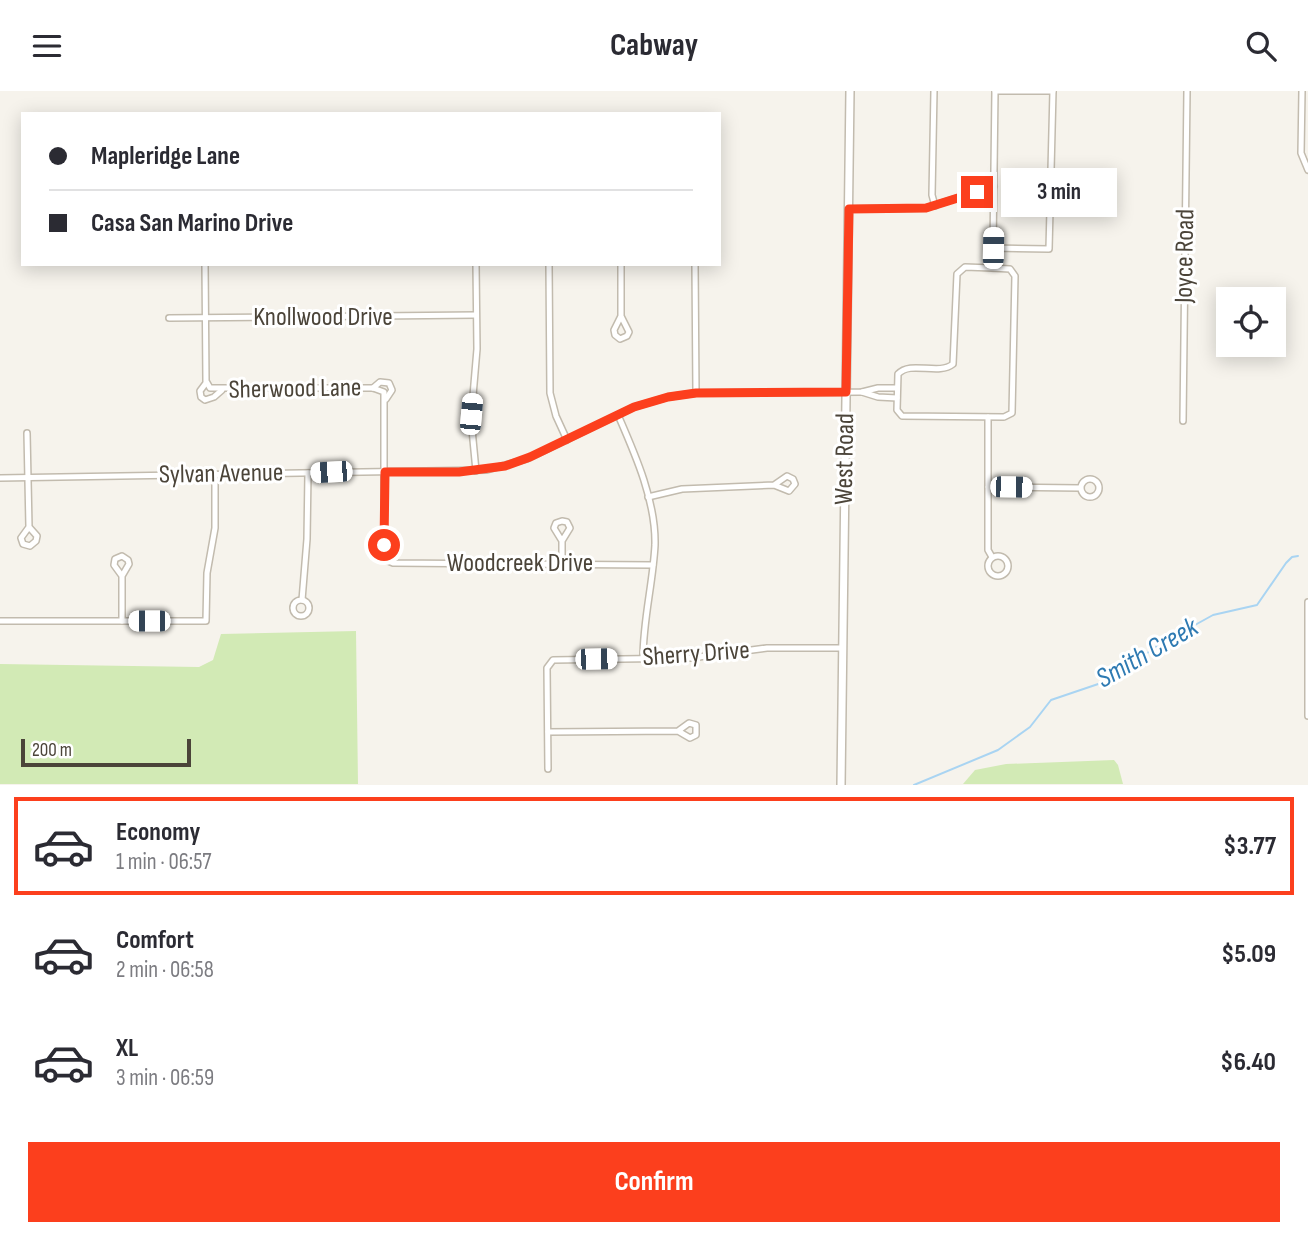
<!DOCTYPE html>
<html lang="en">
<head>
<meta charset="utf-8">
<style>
  :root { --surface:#fff; --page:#f2f2f3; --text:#2b2b33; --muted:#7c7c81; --line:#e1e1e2; --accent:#fc3f1d }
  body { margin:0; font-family:"Sofia Sans Condensed",sans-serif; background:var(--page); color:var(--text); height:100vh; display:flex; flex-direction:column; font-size:26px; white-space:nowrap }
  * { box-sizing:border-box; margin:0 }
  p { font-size:23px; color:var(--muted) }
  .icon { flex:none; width:38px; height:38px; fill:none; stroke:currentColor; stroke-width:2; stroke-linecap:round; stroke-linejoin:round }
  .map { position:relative; height:694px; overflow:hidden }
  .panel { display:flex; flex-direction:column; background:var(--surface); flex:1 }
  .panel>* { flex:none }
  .top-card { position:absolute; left:21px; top:21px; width:700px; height:154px; border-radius:0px; box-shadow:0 4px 18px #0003; display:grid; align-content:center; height:154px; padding:0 28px; background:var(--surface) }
  .controls { position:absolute; left:1216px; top:196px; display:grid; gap:14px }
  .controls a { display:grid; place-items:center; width:70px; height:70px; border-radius:0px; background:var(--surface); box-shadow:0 4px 18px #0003; font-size:35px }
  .scale { position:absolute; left:21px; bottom:18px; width:170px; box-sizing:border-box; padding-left:7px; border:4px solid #4b4439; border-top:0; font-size:19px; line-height:24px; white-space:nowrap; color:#4b4439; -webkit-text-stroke:5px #fff; paint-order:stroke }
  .end { position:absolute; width:32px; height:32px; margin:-16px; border:9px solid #fc3f1d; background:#fff; box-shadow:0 0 0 4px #fff }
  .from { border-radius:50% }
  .bubble { position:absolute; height:49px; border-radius:0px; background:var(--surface); box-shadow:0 4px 18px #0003; font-size:23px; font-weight:700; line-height:49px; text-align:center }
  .car { position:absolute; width:21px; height:42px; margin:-21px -10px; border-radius:9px; box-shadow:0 0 5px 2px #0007; background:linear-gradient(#fff 24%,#345 0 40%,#fff 0 76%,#345 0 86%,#fff 0) }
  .top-card b { display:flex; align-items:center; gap:24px; height:66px; font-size:26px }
  .top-card b+b { border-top:2px solid var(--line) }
  .top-card i { width:18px; height:18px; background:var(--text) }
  ul { padding:12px 0 0; list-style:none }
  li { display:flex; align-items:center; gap:21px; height:98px; margin:0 14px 10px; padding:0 14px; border:4px solid transparent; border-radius:0px }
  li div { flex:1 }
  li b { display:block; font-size:26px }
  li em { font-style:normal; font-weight:700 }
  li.current { border-color:var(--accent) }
  li>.icon { width:63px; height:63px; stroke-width:1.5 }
  .action { display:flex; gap:14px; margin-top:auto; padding:14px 28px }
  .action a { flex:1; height:80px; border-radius:0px; background:var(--accent); color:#fff; font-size:28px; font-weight:700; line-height:80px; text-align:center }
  header { display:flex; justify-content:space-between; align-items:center; height:91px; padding:0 28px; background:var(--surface); font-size:32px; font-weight:700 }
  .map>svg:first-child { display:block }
  .green { fill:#d2eab5 }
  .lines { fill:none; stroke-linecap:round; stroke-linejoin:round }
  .stream { stroke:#a9d4f2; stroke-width:2 }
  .minor-casing { stroke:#c2bbae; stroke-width:8 }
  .tertiary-casing { stroke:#c2bbae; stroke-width:10 }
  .minor { stroke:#fff; stroke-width:5 }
  .tertiary { stroke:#fff; stroke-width:7 }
  .route { stroke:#fc3f1d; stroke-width:9 }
  .labels { text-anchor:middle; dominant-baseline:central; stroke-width:6; stroke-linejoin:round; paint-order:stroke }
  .street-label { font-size:26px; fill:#4b4439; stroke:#fff }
  .water-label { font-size:28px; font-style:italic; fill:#2e7ab2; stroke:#fff }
</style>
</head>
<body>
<header><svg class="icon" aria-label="menu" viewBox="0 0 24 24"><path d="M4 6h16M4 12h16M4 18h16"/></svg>Cabway<svg class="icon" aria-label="search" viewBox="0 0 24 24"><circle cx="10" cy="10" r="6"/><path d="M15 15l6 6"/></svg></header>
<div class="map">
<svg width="1308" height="694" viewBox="0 0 1308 694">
  <rect width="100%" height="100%" fill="#f6f3ec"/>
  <g class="green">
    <polygon points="356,540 358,693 0,693 0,573 199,576 213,569 221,543"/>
    <polygon points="1114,669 1118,674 1123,693 963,693 975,679 1006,673"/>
  </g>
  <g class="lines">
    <polyline class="stream" points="914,694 998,659 1030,636 1051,609 1110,589 1157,555 1213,524 1257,514 1286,472 1292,466 1298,465"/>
    <g class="minor-casing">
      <g id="minor">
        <polyline points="934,0 932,104 935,115"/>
        <polyline points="995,0 993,157 1049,158 1053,0"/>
        <polyline points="995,0 1053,0"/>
        <polyline points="1302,0 1301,62 1308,79"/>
        <polyline points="849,118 926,117 994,95"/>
        <polyline points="205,173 206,290 210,297 373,297 384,301 384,463 388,470 393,472 653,474"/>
        <polyline points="549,173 550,302 556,325 567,349"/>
        <polyline points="621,173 621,225 614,239 615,244 620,248 627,245 629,241 621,225"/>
        <polyline points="695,173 696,302"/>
        <path d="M992 177 1010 178 1015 185 1012 322 1004 326 902 325 897 319 898 283C911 269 938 285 953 273L957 183 965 176 992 177 993 157"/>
        <polyline points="169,227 476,224"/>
        <polyline points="206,292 200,300 201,306 205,309 214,306 222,299"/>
        <polyline points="373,297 380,291 389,292 392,299 386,308"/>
        <polyline points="862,301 878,306 897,307"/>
        <path d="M618 324C635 363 656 410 655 454 653 492 643 529 643 567"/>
        <polyline points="988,326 988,459 992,466"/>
        <polyline points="1183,330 1187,0"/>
        <polyline points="27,342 29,436 21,447 23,453 30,455 36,450 37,445 29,436"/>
        <polyline points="476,380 471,328 477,258 476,173"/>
        <polyline points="0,387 487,379 527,368 634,316 668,306 696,302 862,301 878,297 897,297"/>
        <circle cx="1090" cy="397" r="9"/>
        <polyline points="988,396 1080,397"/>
        <polyline points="648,406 682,398 774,394 789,400 795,393 793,388 787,385 774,394"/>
        <circle cx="998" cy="475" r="10"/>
        <polyline points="562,472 562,450 554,437 556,432 562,430 567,431 570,437 562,450"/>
        <polyline points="122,485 129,473 128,469 122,465 115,468 114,474 122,485 122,530"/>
        <polyline points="302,509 307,448 308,382"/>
        <circle cx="301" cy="517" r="8"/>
        <polyline points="1308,511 1308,625"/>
        <polyline points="0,530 206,530 207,482 215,437 215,383"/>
        <polyline points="548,641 678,640 689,632 696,634 696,644 690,647 678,640"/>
        <polyline points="548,678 547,577 553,569 691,567 767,557 843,557"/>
      </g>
    </g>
    <g class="tertiary-casing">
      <polyline id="tertiary" points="841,694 850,0"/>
    </g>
    <use href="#minor" class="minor"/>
    <use href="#tertiary" class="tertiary"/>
  </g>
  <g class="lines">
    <polyline class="route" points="384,454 385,381 459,381 505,375 530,366 634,316 668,306 696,302 846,301 849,118 926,117 977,101"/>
  </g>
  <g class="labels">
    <g class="street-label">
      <text transform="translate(1185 165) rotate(-89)">Joyce Road</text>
      <text x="323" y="226">Knollwood Drive</text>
      <text transform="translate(295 298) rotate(-1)">Sherwood Lane</text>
      <text transform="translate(845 368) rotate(-89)">West Road</text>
      <text transform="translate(221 383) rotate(-1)">Sylvan Avenue</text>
      <text x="520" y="472">Woodcreek Drive</text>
      <text transform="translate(696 563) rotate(-4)">Sherry Drive</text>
    </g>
    <g class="water-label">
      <text transform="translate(1147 562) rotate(-30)">Smith Creek</text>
    </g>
  </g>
</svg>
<div class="controls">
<a><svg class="icon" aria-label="locate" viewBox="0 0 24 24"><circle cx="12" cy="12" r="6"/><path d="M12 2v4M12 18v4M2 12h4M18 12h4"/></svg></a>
</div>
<div class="scale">200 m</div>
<i class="end from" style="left:384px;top:454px"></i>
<i class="end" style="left:977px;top:101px"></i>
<div class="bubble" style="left:1001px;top:77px;width:116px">3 min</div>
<i class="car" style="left:993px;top:157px;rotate:1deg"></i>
<i class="car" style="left:471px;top:323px;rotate:5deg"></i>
<i class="car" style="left:331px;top:381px;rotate:267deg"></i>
<i class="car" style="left:1011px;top:396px;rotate:91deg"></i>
<i class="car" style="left:149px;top:530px;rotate:270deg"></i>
<i class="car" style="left:596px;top:568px;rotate:89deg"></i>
<div class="top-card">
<b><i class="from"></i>Mapleridge Lane</b>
<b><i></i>Casa San Marino Drive</b>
</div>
</div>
<section class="panel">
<ul>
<li class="current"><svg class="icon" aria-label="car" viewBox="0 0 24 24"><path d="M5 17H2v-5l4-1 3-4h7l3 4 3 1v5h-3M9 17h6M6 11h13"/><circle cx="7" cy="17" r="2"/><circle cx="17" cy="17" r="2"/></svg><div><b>Economy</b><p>1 min · 06:57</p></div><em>$3.77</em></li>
<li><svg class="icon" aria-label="car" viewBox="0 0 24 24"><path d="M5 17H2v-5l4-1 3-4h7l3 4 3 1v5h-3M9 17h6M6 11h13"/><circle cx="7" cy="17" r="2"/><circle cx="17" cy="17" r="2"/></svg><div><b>Comfort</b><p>2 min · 06:58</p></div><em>$5.09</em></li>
<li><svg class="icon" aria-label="car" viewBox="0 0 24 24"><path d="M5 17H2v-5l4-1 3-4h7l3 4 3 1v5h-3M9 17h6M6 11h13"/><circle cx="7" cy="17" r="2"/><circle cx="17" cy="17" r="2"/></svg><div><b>XL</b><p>3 min · 06:59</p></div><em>$6.40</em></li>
</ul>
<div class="action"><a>Confirm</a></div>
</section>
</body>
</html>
